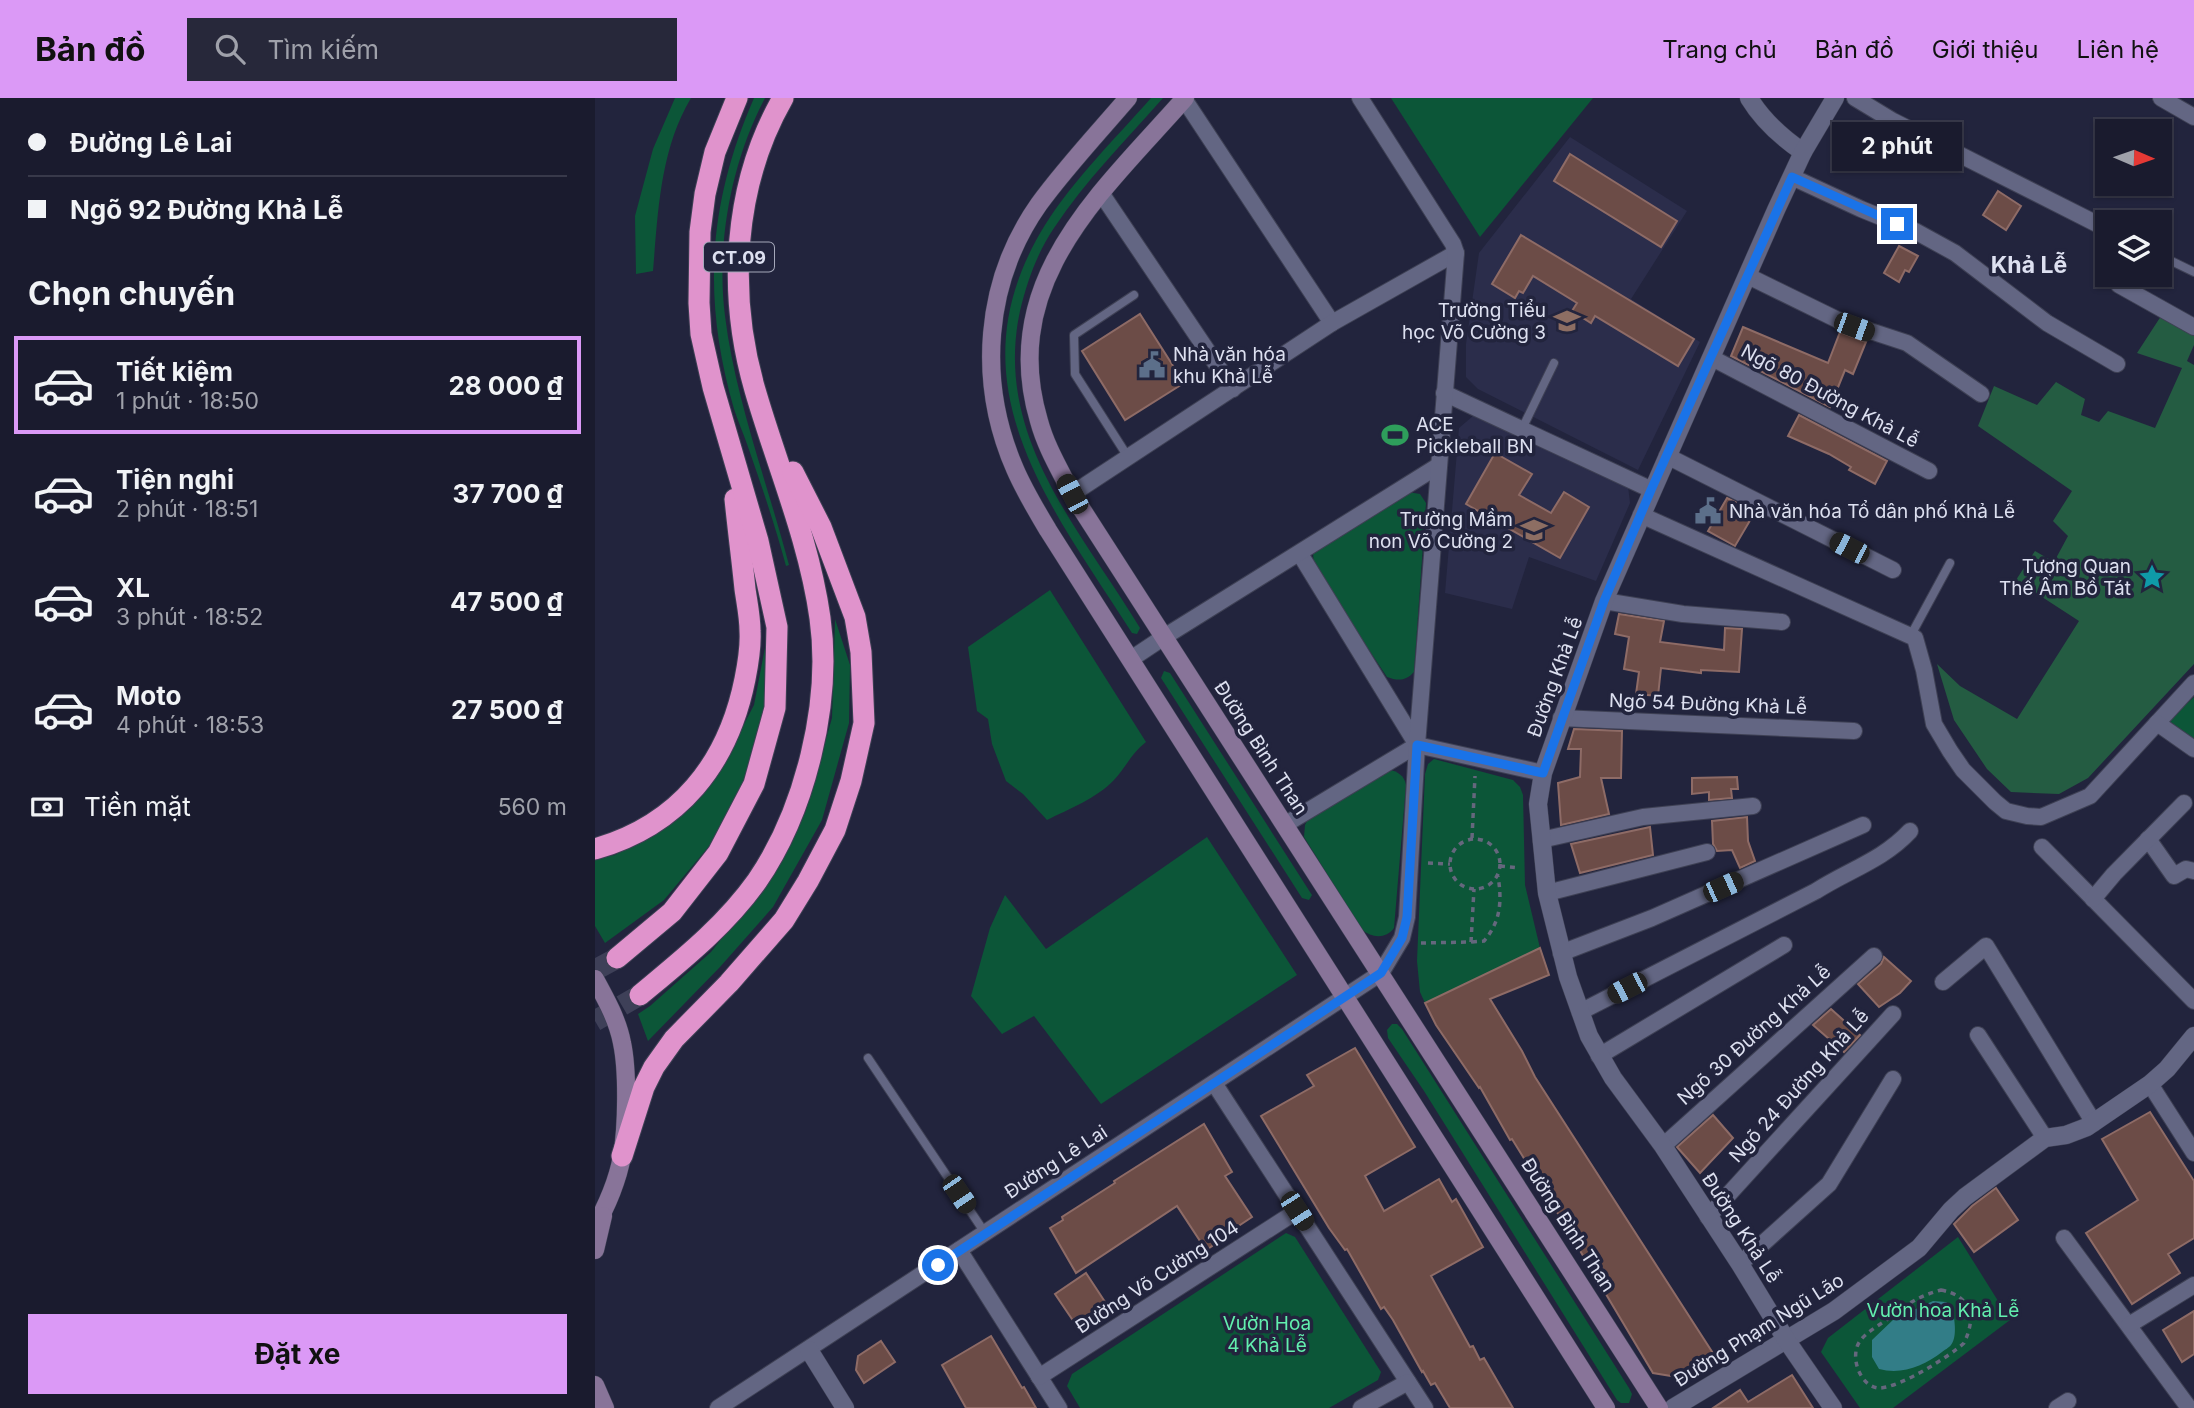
<!DOCTYPE html>
<html lang="vi">
<head>
<meta charset="utf-8">
<style>
  :root { --surface:#1a1b2e; --page:#27283a; --text:#f1f3f6; --muted:#9fa1aa; --line:#38394a; --accent:#db99f6 }
  body { margin:0; font-family:Inter,sans-serif; background:var(--page); color:var(--text); height:100vh; display:flex; flex-direction:column; font-size:26px; white-space:nowrap }
  * { box-sizing:border-box; margin:0 }
  p { font-size:23px; color:var(--muted) }
  .icon { flex:none; width:38px; height:38px; fill:none; stroke:currentColor; stroke-width:2; stroke-linecap:round; stroke-linejoin:round }
  .map { position:relative; flex:1; overflow:hidden }
  .side { display:flex; flex-direction:column; background:var(--surface); width:595px }
  .side>* { flex:none }
  .top-card { display:grid; align-content:center; height:154px; padding:0 28px; background:var(--surface) }
  .needle { width:46px; rotate:92deg }
  .tools { position:absolute; left:1500px; top:21px; display:grid; gap:14px }
  .tools a { display:grid; place-items:center; width:77px; height:77px; border-radius:0px; background:var(--surface); box-shadow:0 2px 5px #0004,0 0 0 2px var(--line); font-size:35px }
  .end { position:absolute; width:32px; height:32px; margin:-16px; border:9px solid #1a73e8; background:#fff; box-shadow:0 0 0 4px #fff }
  .from { border-radius:50% }
  .bubble { position:absolute; height:49px; border-radius:0px; background:var(--surface); box-shadow:0 2px 5px #0004,0 0 0 2px var(--line); font-size:23px; font-weight:700; line-height:49px; text-align:center }
  .car { position:absolute; width:21px; height:42px; margin:-21px -10px; border-radius:9px; box-shadow:0 0 5px 2px #0007; background:linear-gradient(#222 24%,#8ab4d8 0 40%,#222 0 76%,#8ab4d8 0 86%,#222 0) }
  .top-card b { display:flex; align-items:center; gap:24px; height:66px; font-size:26px }
  .top-card b+b { border-top:2px solid var(--line) }
  .top-card i { width:18px; height:18px; background:var(--text) }
  ul { padding:0; list-style:none }
  li { display:flex; align-items:center; gap:21px; height:98px; margin:0 14px 10px; padding:0 14px; border:4px solid transparent; border-radius:0px }
  li div { flex:1 }
  li b { display:block; font-size:26px }
  li em { font-style:normal; font-weight:700 }
  li.active { border-color:var(--accent) }
  li>.icon { width:63px; height:63px; stroke-width:1.5 }
  h2 { padding:0 28px; font-size:32px; line-height:84px }
  .pay { display:flex; align-items:center; gap:18px; height:77px; padding:0 28px; font-size:26px }
  .pay p { margin-inline-start:auto }
  .action { display:flex; gap:14px; margin-top:auto; padding:14px 28px }
  .action a { flex:1; height:80px; border-radius:0px; background:var(--accent); color:#111; font-size:28px; font-weight:700; line-height:80px; text-align:center }
  header { display:flex; align-items:center; gap:42px; box-sizing:border-box; height:98px; padding:0 35px; background:var(--accent); color:#111 }
  header strong { font-size:33px }
  nav { display:flex; gap:38px; margin-inline-start:auto; font-size:24px }
  .search { width:490px; height:63px; background:var(--page); display:flex; align-items:center; gap:18px; box-sizing:border-box; padding:0 24px; border-radius:0px; color:var(--muted); font-size:26px }
  main { display:flex; flex:1; min-height:0 }
  .map>svg:first-child { display:block }
  .built { fill:#2b2d4b }
  .green { fill:#0c5638 }
  .forest { fill:#245c42 }
  .water { fill:#327d87 }
  .building { fill:#6c4c47; stroke:#8e6b66; stroke-width:2 }
  .lines { fill:none; stroke-linecap:round; stroke-linejoin:round }
  .motorway-tunnel { stroke:#3e4058; stroke-width:21; stroke-dasharray:21 10; stroke-linecap:butt }
  .service-casing { stroke:#3e4054; stroke-width:10 }
  .minor-casing { stroke:#3e4054; stroke-width:18 }
  .tertiary-casing { stroke:#3e4054; stroke-width:19 }
  .secondary-casing { stroke:#3e4054; stroke-width:19 }
  .motorway-casing { stroke:#3e4054; stroke-width:23 }
  .path { stroke:#65677d; stroke-width:3.5; stroke-dasharray:5 5; stroke-linecap:butt }
  .service { stroke:#636683; stroke-width:8 }
  .minor { stroke:#636683; stroke-width:16 }
  .tertiary { stroke:#636683; stroke-width:18 }
  .secondary { stroke:#887499; stroke-width:18 }
  .motorway { stroke:#e093cc; stroke-width:21 }
  .route { stroke:#1a73e8; stroke-width:9 }
  .labels { text-anchor:middle; dominant-baseline:central; stroke-width:7; stroke-linejoin:round; paint-order:stroke }
  .shield { fill:#22243d; stroke:#a5a8ba; stroke-width:2 }
  .shield-label { font-size:18px; font-weight:bold; fill:#dde0f0 }
  .poi-label { font-size:19px; fill:#dde0f0; stroke:#22243d; text-anchor:end }
  .street-label { font-size:19px; fill:#dde0f0; stroke:#22243d }
  .park-label { font-size:19px; fill:#62efae; stroke:#22243d }
  .quarter-label { font-size:23px; font-weight:bold; fill:#dde0f0; stroke:#22243d }
</style>
</head>
<body>
<header>
<strong>Bản đồ</strong>
<div class="search"><svg class="icon" aria-label="search" viewBox="0 0 24 24"><circle cx="10" cy="10" r="6"/><path d="M15 15l6 6"/></svg>Tìm kiếm</div>
<nav><a>Trang chủ</a><a>Bản đồ</a><a>Giới thiệu</a><a>Liên hệ</a></nav>
</header>
<main>
<section class="side">
<div class="top-card">
<b><i class="from"></i>Đường Lê Lai</b>
<b><i></i>Ngõ 92 Đường Khả Lễ</b>
</div>
<h2>Chọn chuyến</h2>
<ul>
<li class="active"><svg class="icon" aria-label="car" viewBox="0 0 24 24"><path d="M5 17H2v-5l4-1 3-4h7l3 4 3 1v5h-3M9 17h6M6 11h13"/><circle cx="7" cy="17" r="2"/><circle cx="17" cy="17" r="2"/></svg><div><b>Tiết kiệm</b><p>1 phút · 18:50</p></div><em>28 000 ₫</em></li>
<li><svg class="icon" aria-label="car" viewBox="0 0 24 24"><path d="M5 17H2v-5l4-1 3-4h7l3 4 3 1v5h-3M9 17h6M6 11h13"/><circle cx="7" cy="17" r="2"/><circle cx="17" cy="17" r="2"/></svg><div><b>Tiện nghi</b><p>2 phút · 18:51</p></div><em>37 700 ₫</em></li>
<li><svg class="icon" aria-label="car" viewBox="0 0 24 24"><path d="M5 17H2v-5l4-1 3-4h7l3 4 3 1v5h-3M9 17h6M6 11h13"/><circle cx="7" cy="17" r="2"/><circle cx="17" cy="17" r="2"/></svg><div><b>XL</b><p>3 phút · 18:52</p></div><em>47 500 ₫</em></li>
<li><svg class="icon" aria-label="car" viewBox="0 0 24 24"><path d="M5 17H2v-5l4-1 3-4h7l3 4 3 1v5h-3M9 17h6M6 11h13"/><circle cx="7" cy="17" r="2"/><circle cx="17" cy="17" r="2"/></svg><div><b>Moto</b><p>4 phút · 18:53</p></div><em>27 500 ₫</em></li>
</ul>
<div class="pay"><svg class="icon" aria-label="cash" viewBox="0 0 24 24"><path d="M3 7h18v10H3z"/><circle cx="12" cy="12" r="2"/></svg>Tiền mặt<p>560 m</p></div>
<div class="action"><a>Đặt xe</a></div>
</section>
<div class="map">
<svg width="1599" height="1310" viewBox="0 0 1599 1310">
  <rect width="100%" height="100%" fill="#22243d"/>
  <g class="built">
    <polygon points="975,39 1092,113 1036,201 1105,244 1043,372 883,291 871,279 871,246 884,155"/>
    <polygon points="878,318 1033,388 1035,405 1001,483 934,459 917,511 850,495 864,330"/>
  </g>
  <g class="green">
    <path d="M80 0H96C65 52 63 114 58 173L41 176 40 118 58 51Z"/>
    <path d="M159 0H170C136 64 121 147 130 218 140 300 173 387 194 467L191 468C180 427 166 386 152 346 148 335 143 323 139 311 107 200 113 106 159 0Z"/>
    <path d="M556 0H568C531 42 490 83 459 130 442 155 432 184 425 213 398 338 485 431 545 530L542 536 537 535C454 405 353 284 450 127 479 81 520 41 556 0Z"/>
    <polygon points="796,0 998,0 885,139"/>
    <path d="M813 394 825 396 831 405 819 574C811 583 803 583 792 579L719 469 718 454Z"/>
    <path d="M455 492 551 644C536 656 531 669 519 682 502 700 474 711 452 722L428 696 411 683 397 646 393 621 382 613 373 549Z"/>
    <polygon points="240,521 255,567 254,625 227,722 178,809 125,869 53,943 43,916 55,908 116,854 168,788 210,715 237,620"/>
    <polygon points="172,539 172,609 150,682 115,747 69,802 10,845 0,828 0,761 20,757 76,726 123,676 159,607"/>
    <polygon points="569,573 575,575 715,794 717,797 714,802 707,800 566,580"/>
    <polygon points="1599,599 1599,647 1573,623"/>
    <polygon points="839,661 918,682 925,689 928,697 930,787 945,850 830,905 825,894 822,863 830,676 833,666"/>
    <path d="M793 671C803 674 809 677 811 687L799 830C791 841 777 840 767 832L709 739 710 727 713 721Z"/>
    <polygon points="612,739 702,877 506,1006 439,918 407,936 376,898 395,830 410,797 451,851"/>
    <polygon points="797,926 802,926 807,931 1034,1290 1037,1296 1034,1305 1026,1305 1022,1302 829,993 793,940 792,932"/>
    <polygon points="691,1135 700,1139 786,1274 783,1282 734,1310 485,1310 472,1288 477,1276"/>
    <polygon points="1363,1139 1415,1222 1298,1310 1265,1310 1226,1254 1233,1240"/>
  </g>
  <polygon class="forest" points="1568,215 1599,234 1599,247 1592,263 1599,267 1599,566 1493,680 1464,696 1416,694 1392,671 1359,622 1342,566 1365,588 1422,621 1484,523 1421,482 1440,453 1459,464 1473,438 1458,423 1477,393 1383,328 1399,288 1442,307 1461,284 1490,301 1486,317 1504,324 1513,313 1560,330 1587,270 1542,255"/>
  <path class="water" d="M1338 1203 1351 1204 1357 1208C1359 1219 1363 1238 1356 1247 1355 1249 1348 1253 1347 1254 1329 1268 1307 1277 1284 1271L1277 1259V1242L1299 1221Z"/>
  <g class="building">
    <polygon points="975,56 1082,123 1066,149 959,83"/>
    <polygon points="1403,93 1426,108 1411,132 1388,117"/>
    <polygon points="926,137 1099,241 1083,268 1000,218 996,225 977,213 982,205 938,178 928,195 924,193 920,200 897,186"/>
    <polygon points="1304,148 1323,158 1314,174 1310,172 1304,184 1289,175"/>
    <polygon points="545,216 589,285 530,322 487,253"/>
    <polygon points="1148,229 1233,265 1245,234 1271,244 1258,276 1250,272 1235,309 1136,258"/>
    <polygon points="1204,317 1292,363 1280,386 1254,372 1256,369 1234,356 1193,338"/>
    <polygon points="900,355 937,376 924,397 956,415 969,394 994,409 965,460 871,406"/>
    <polygon points="1132,400 1160,414 1140,448 1113,433"/>
    <polygon points="1024,516 1069,523 1065,544 1129,552 1130,530 1147,531 1144,574 1106,572 1106,575 1066,570 1063,598 1041,596 1044,574 1029,571 1034,539 1020,536"/>
    <polygon points="979,631 1027,633 1026,680 1006,680 1014,716 966,727 963,685 985,679 986,651 973,651"/>
    <polygon points="1142,679 1143,691 1136,691 1137,700 1114,702 1114,694 1097,696 1097,680"/>
    <polygon points="1152,719 1153,743 1160,763 1145,770 1137,752 1122,753 1118,746 1117,723"/>
    <polygon points="1055,729 1058,757 985,775 976,746"/>
    <polygon points="945,850 954,877 895,901 927,953 940,979 1123,1263 1094,1281 1058,1275 953,1099 917,1041 915,1042 885,989 884,990 841,927 830,905"/>
    <polygon points="1289,859 1316,883 1305,895 1284,909 1263,886 1286,866"/>
    <polygon points="1236,911 1265,937 1249,954 1218,927"/>
    <polygon points="760,950 820,1049 770,1078 789,1113 844,1081 857,1104 861,1101 888,1149 836,1178 875,1249 878,1248 885,1262 889,1260 918,1310 855,1310 840,1285 836,1287 828,1273 827,1274 798,1222 789,1209 786,1211 752,1151 750,1152 734,1130 666,1018 719,988 712,977"/>
    <polygon points="1555,1014 1599,1083 1599,1140 1573,1156 1585,1175 1537,1206 1491,1135 1543,1102 1507,1041"/>
    <polygon points="1118,1017 1138,1040 1105,1075 1082,1049"/>
    <polygon points="609,1026 637,1074 630,1078 657,1119 639,1131 640,1133 611,1152 582,1108 481,1175 455,1130 468,1122 467,1119 520,1085 519,1083"/>
    <polygon points="1401,1090 1423,1122 1379,1154 1359,1126 1377,1108"/>
    <polygon points="491,1175 516,1213 485,1233 460,1196"/>
    <polygon points="1599,1213 1599,1256 1587,1264 1568,1232"/>
    <polygon points="396,1238 427,1290 429,1289 441,1310 371,1310 347,1267"/>
    <polygon points="286,1243 300,1264 269,1285 261,1272 263,1258"/>
    <polygon points="1197,1277 1218,1310 1118,1310 1145,1292 1153,1304"/>
  </g>
  <g class="lines">
    <g class="motorway-tunnel">
      <polyline points="0,872 22,860"/>
      <polyline points="0,923 45,897"/>
    </g>
    <g class="service-casing">
      <g id="service">
        <polyline points="1564,157 1599,174"/>
        <polyline points="927,331 959,265"/>
        <polyline points="533,359 480,276 479,237 539,197"/>
        <polyline points="1316,537 1355,465"/>
        <polyline points="273,960 390,1135"/>
      </g>
    </g>
    <g class="minor-casing">
      <g id="minor">
        <polyline points="1260,0 1298,23 1512,131"/>
        <polyline points="1566,0 1599,19"/>
        <polyline points="589,1 737,225"/>
        <polyline points="1197,79 1266,111 1320,133 1360,155 1452,225 1522,266"/>
        <polyline points="506,95 638,291"/>
        <polyline points="1153,178 1245,223 1312,245 1386,296"/>
        <polyline points="1524,187 1599,229"/>
        <polyline points="1117,260 1334,373"/>
        <polyline points="849,295 1057,392"/>
        <polyline points="1072,358 1298,472"/>
        <polyline points="477,396 737,225 861,155"/>
        <polyline points="1046,417 1320,540 1329,572 1339,626 1355,653 1368,672 1400,704 1411,713 1432,718 1446,719 1495,698 1599,585"/>
        <polyline points="705,456 822,647"/>
        <polyline points="1009,503 1088,516 1187,524"/>
        <polyline points="536,561 569,539 843,368"/>
        <polyline points="966,620 1259,633"/>
        <polyline points="1562,625 1599,651"/>
        <polyline points="691,726 822,647 948,675"/>
        <polyline points="1553,741 1579,778 1591,771 1599,773"/>
        <polyline points="946,742 1048,719 1158,708"/>
        <polyline points="1447,749 1599,903"/>
        <polyline points="952,795 1112,754"/>
        <polyline points="1498,801 1519,776 1589,705"/>
        <polyline points="966,855 1057,820 1268,727"/>
        <polyline points="1348,884 1391,848 1499,1025"/>
        <path d="M985 914 1221 793C1254 772 1288 762 1315 733"/>
        <polyline points="1383,937 1450,1040"/>
        <polyline points="1004,958 1189,847"/>
        <polyline points="619,985 830,1310"/>
        <polyline points="1555,986 1599,1055"/>
        <polyline points="1068,1048 1279,858"/>
        <polyline points="1113,1119 1298,916"/>
        <polyline points="1469,1140 1594,1310"/>
        <polyline points="364,1152 464,1310"/>
        <polyline points="1145,1166 1234,1086 1298,981"/>
        <polyline points="1534,1227 1599,1187"/>
        <polyline points="444,1279 702,1113"/>
        <polyline points="123,1310 786,875 807,840 812,819 822,647 861,155 858,146 765,0"/>
        <polyline points="766,1310 813,1284"/>
        <polyline points="1462,1310 1473,1303"/>
      </g>
    </g>
    <g class="tertiary-casing">
      <g id="tertiary">
        <path d="M1154 0C1168 23 1186 39 1208 54"/>
        <polyline points="214,1252 250,1310"/>
        <polyline points="1078,1310 1239,1213 1324,1150 1356,1112 1370,1099 1450,1040 1471,1037 1492,1029 1555,986 1572,971 1599,938"/>
        <polyline points="1238,1310 1192,1243 1145,1166 1068,1048 1018,980 994,938 973,879 952,795 943,706 948,675 1009,503 1181,112 1208,54 1240,0"/>
      </g>
    </g>
    <g class="secondary-casing">
      <g id="secondary">
        <path d="M533 0C503 35 471 69 444 106 389 184 382 284 420 371 429 392 441 412 453 432L1011 1310"/>
        <path d="M590 0C508 93 402 183 444 323 451 349 465 372 477 396L1064 1310"/>
        <path d="M0 881C11 901 23 923 27 945 33 973 32 1029 27 1058 23 1081 12 1108 0 1128"/>
        <polyline points="0,1152 8,1118"/>
        <polyline points="0,1287 10,1310"/>
      </g>
    </g>
    <g class="motorway-casing">
      <g id="motorway">
        <path d="M0 751C84 727 133 666 150 581 153 566 156 549 155 533 155 519 152 505 150 491 147 461 143 431 140 401"/>
        <polyline points="22,860 77,814 123,755 159,686 180,610 182,529 163,443 118,289 106,236 104,205 105,134 110,96 120,54 142,0"/>
        <path d="M45 897C87 862 130 828 162 783 210 713 237 605 225 520 214 441 182 368 160 292 132 196 138 87 188 0"/>
        <polyline points="27,1058 49,989 59,969 79,941 134,885 189,822 213,783 240,732 256,683 269,625 266,554 260,519 226,429 198,374"/>
      </g>
    </g>
    <g class="path">
      <polyline points="877,740 880,678"/>
      <circle cx="880" cy="766" r="25"/>
      <polyline points="833,765 855,766"/>
      <polyline points="905,768 924,770"/>
      <path d="M877 844 889 843C906 823 907 803 903 778"/>
      <polyline points="826,845 876,844 879,791"/>
      <path d="M1346 1192C1376 1198 1382 1218 1369 1245 1354 1259 1304 1290 1284 1290 1265 1289 1254 1258 1265 1243 1271 1234 1285 1227 1294 1220 1310 1207 1326 1197 1346 1192Z"/>
    </g>
    <use href="#service" class="service"/>
    <use href="#minor" class="minor"/>
    <use href="#tertiary" class="tertiary"/>
    <use href="#secondary" class="secondary"/>
    <use href="#motorway" class="motorway"/>
  </g>
  <g class="lines">
    <polyline class="route" points="343,1167 786,875 807,840 812,819 822,647 948,675 1009,503 1056,392 1197,79 1302,126"/>
  </g>
  <defs>
    <g id="school-bare" transform="scale(2.1)"><path d="M0-5L7-2L0 1L-7-2ZM-4 1L0 2.5L4 1V4Q0 6-4 4Z" fill="#8d6e63" stroke="#22243d" stroke-width="2.5" paint-order="stroke"/></g>
    <g id="civic-bare" transform="scale(2.1)"><path d="M-.6-6.5H3V-4.5H.6V-3L4-1V1h2V6H-6V1h2V-1L-.6-3ZM-1.2 2.5V6h2.4V2.5Z" fill="#5c6f8a" stroke="#22243d" stroke-width="2.5" paint-order="stroke"/></g>
    <g id="stadium-bare" transform="scale(2.1)"><path d="M0-5a6.5 5 0 1 0 0 10a6.5 5 0 1 0 0-10ZM-3.5-1.8h7v3.6h-7Z" fill="#2e9e5b" stroke="#22243d" stroke-width="2.5" paint-order="stroke"/></g>
    <g id="sight-bare" transform="scale(2.1)"><path d="M0-6L1.8-2.2L6-1.7L2.9 1.2L3.7 5.4L0 3.3L-3.7 5.4L-2.9 1.2L-6-1.7L-1.8-2.2Z" fill="#0f9aa8" stroke="#22243d" stroke-width="2.5" paint-order="stroke"/></g>
  </defs>
  <g fill-rule="evenodd">
    <use href="#school-bare" x="972" y="223"/>
    <use href="#civic-bare" x="557" y="267"/>
    <use href="#stadium-bare" x="800" y="337"/>
    <use href="#civic-bare" x="1113" y="413"/>
    <use href="#school-bare" x="939" y="432"/>
    <use href="#sight-bare" x="1557" y="479"/>
  </g>
  <g class="labels">
    <rect class="shield" x="109" y="144.5" width="70" height="29" rx="5"/>
    <g class="shield-label">
      <text x="144" y="159">CT.09</text>
    </g>
    <g class="poi-label">
      <text x="951" y="212">Trường Tiểu<tspan x="951" dy="22">học Võ Cường 3</tspan></text>
      <text x="578" y="256" text-anchor="start">Nhà văn hóa<tspan x="578" dy="22">khu Khả Lễ</tspan></text>
      <text x="821" y="326" text-anchor="start">ACE<tspan x="821" dy="22">Pickleball BN</tspan></text>
      <text x="1134" y="413" text-anchor="start">Nhà văn hóa Tổ dân phố Khả Lễ</text>
      <text x="918" y="421">Trường Mầm<tspan x="918" dy="22">non Võ Cường 2</tspan></text>
      <text x="1536" y="468">Tượng Quan<tspan x="1536" dy="22">Thế Âm Bồ Tát</tspan></text>
    </g>
    <g class="street-label">
      <text transform="translate(1235 298) rotate(28)">Ngõ 80 Đường Khả Lễ</text>
      <text transform="translate(960 579) rotate(-70)">Đường Khả Lễ</text>
      <text transform="translate(1113 606) rotate(2)">Ngõ 54 Đường Khả Lễ</text>
      <text transform="translate(666 650) rotate(57)">Đường Bình Than</text>
      <text transform="translate(1159 937) rotate(-42)">Ngõ 30 Đường Khả Lễ</text>
      <text transform="translate(1204 988) rotate(-48)">Ngõ 24 Đường Khả Lễ</text>
      <text transform="translate(461 1064) rotate(-33)">Đường Lê Lai</text>
      <text transform="translate(973 1127) rotate(57)">Đường Bình Than</text>
      <text transform="translate(1146 1130) rotate(57)">Đường Khả Lễ</text>
      <text transform="translate(562 1179) rotate(-33)">Đường Võ Cường 104</text>
      <text transform="translate(1164 1232) rotate(-32)">Đường Phạm Ngũ Lão</text>
    </g>
    <g class="park-label">
      <text x="1348" y="1212">Vườn hoa Khả Lễ</text>
      <text x="672" y="1225">Vườn Hoa<tspan x="672" dy="22">4 Khả Lễ</tspan></text>
    </g>
    <g class="quarter-label">
      <text x="1434" y="167">Khả Lễ</text>
    </g>
  </g>
</svg>
<div class="tools">
<a><svg class="needle" viewBox="-14 -14 28 28"><path d="M0-13l5 13h-10z" fill="#e53935"/><path d="M0 13l5-13h-10z" fill="#9fa1aa"/></svg></a>
<a><svg class="icon" aria-label="layers" viewBox="0 0 24 24"><path d="M12 4l9 5-9 5-9-5zM3 14l9 5 9-5"/></svg></a>
</div>
<i class="end from" style="left:343px;top:1167px"></i>
<i class="end" style="left:1302px;top:126px"></i>
<div class="bubble" style="left:1237px;top:24px;width:130px">2 phút</div>
<i class="car" style="left:1259px;top:229px;rotate:110deg"></i>
<i class="car" style="left:477px;top:396px;rotate:332deg"></i>
<i class="car" style="left:1254px;top:450px;rotate:297deg"></i>
<i class="car" style="left:1128px;top:789px;rotate:66deg"></i>
<i class="car" style="left:1032px;top:890px;rotate:243deg"></i>
<i class="car" style="left:364px;top:1096px;rotate:146deg"></i>
<i class="car" style="left:702px;top:1113px;rotate:147deg"></i>
</div>
</main>
</body>
</html>
